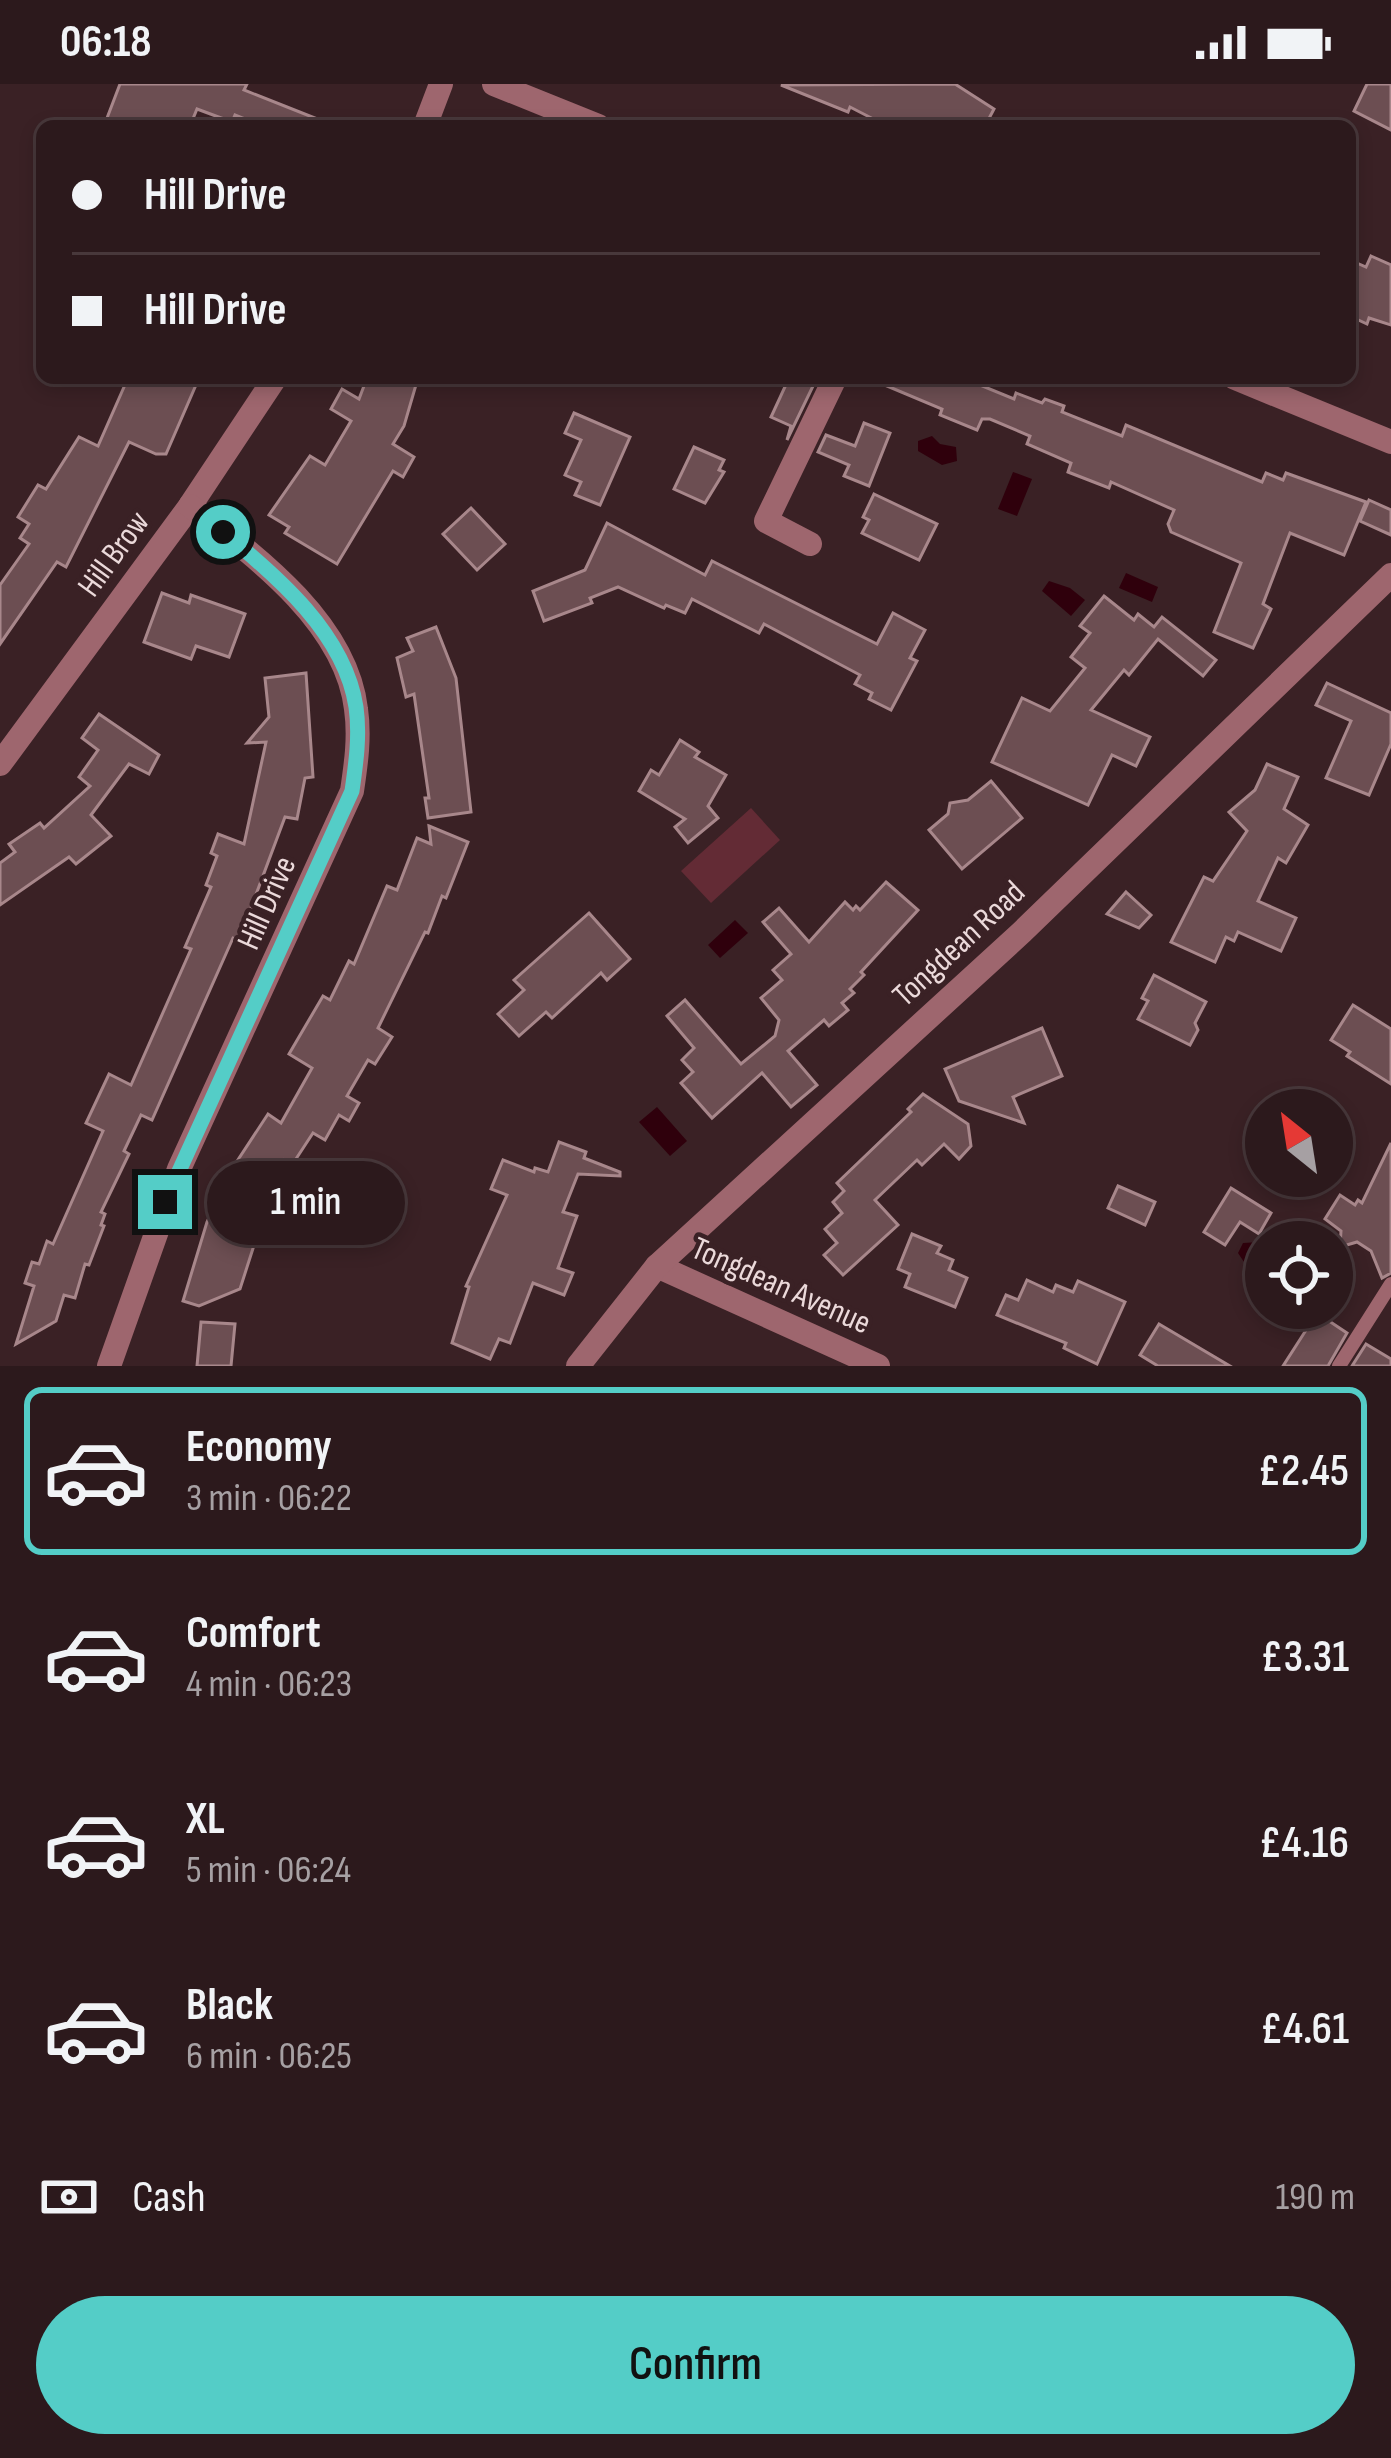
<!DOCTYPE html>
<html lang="en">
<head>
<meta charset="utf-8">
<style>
  :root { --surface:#2c191c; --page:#342225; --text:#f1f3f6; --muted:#a6a0a3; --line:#48383b; --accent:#54cdc7 }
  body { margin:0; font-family:"Sofia Sans Condensed",sans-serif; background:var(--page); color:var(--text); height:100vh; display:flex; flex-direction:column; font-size:45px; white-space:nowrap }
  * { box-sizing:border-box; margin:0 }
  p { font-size:39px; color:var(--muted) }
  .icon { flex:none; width:66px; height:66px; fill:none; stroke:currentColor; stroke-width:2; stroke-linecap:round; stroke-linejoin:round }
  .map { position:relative; height:1282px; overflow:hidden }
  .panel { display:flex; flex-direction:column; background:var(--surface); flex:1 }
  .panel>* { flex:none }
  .top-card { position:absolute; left:36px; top:36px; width:1320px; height:264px; border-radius:18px; box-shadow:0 6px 18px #0003,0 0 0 3px var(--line); display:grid; align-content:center; height:264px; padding:0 36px; background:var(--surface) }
  .needle { width:78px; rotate:330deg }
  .fabs { position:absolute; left:1245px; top:1005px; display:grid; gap:24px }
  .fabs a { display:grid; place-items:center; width:108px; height:108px; border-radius:50%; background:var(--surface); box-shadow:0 6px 18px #0003,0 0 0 3px var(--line); font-size:60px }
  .end { position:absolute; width:54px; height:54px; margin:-27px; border:15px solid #54cdc7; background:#111; box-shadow:0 0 0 6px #111 }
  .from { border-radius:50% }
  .bubble { position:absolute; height:84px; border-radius:42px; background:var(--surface); box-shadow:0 6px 18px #0003,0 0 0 3px var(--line); font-size:39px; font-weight:600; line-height:84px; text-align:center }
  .top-card b { display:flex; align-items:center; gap:42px; height:114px; font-size:45px }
  .top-card b+b { border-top:3px solid var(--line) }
  .top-card i { width:30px; height:30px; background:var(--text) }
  ul { padding:21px 0 0; list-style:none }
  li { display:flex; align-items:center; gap:36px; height:168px; margin:0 24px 18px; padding:0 12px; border:6px solid transparent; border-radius:18px }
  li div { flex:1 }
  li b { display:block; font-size:45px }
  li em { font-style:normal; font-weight:600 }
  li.current { border-color:var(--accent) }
  li>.icon { width:108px; height:108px; stroke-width:1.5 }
  .pay { display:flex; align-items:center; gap:30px; height:132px; padding:0 36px; font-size:45px }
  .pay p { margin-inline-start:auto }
  .primary-button { display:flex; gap:24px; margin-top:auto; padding:24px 36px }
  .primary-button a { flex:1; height:138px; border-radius:72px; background:var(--accent); color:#111; font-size:48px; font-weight:600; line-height:138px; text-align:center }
  .status { display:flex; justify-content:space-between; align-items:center; height:84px; padding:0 60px; background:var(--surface); direction:ltr }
  .status svg { height:33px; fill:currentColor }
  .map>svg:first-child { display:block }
  .pitch { fill:#632b35 }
  .water { fill:#2f000c }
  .building { fill:#6c4e52; stroke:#a8878b; stroke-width:3 }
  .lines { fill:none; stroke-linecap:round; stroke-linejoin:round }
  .service { stroke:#9e666e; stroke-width:14 }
  .minor { stroke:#9e666e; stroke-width:24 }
  .tertiary { stroke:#9e666e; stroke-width:24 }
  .route { stroke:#54cdc7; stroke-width:15 }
  .labels { text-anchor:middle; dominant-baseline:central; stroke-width:9; stroke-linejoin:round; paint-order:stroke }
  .street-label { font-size:33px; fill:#ebd9da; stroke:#3a2125 }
</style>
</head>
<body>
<div class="status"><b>06:18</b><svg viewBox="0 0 49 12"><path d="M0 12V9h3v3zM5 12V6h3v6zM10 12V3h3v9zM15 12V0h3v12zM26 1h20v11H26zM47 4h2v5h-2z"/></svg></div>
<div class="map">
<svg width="1391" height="1282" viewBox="0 0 1391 1282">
  <rect width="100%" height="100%" fill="#3a2125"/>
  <polygon class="pitch" points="751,724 780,756 711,819 681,787"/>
  <g class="water">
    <polygon points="932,352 940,360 956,363 957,377 942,381 918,367 918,357"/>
    <polygon points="1013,388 1032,395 1017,432 998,425"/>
    <polygon points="1126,489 1158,503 1152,518 1119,504"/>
    <polygon points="1049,497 1070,504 1085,516 1071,532 1042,507"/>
    <polygon points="735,836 748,849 720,874 708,861"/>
    <polygon points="657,1023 687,1057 670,1072 639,1038"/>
    <polygon points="1260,1158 1266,1161 1266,1190 1255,1181 1246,1181 1238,1169 1243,1159"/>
  </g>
  <g class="building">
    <polygon points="120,0 247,0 244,6 335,42 263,42 235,31 232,38 197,25 190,42 104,42"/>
    <polygon points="955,0 994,25 985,42 887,42 850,23 848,28 781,1"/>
    <polygon points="1367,0 1391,0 1391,46 1354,27"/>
    <polygon points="1371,172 1391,181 1391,241 1369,234 1367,240 1350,232 1350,176 1366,183"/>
    <polygon points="128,294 199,294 166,370 156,370 129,358 66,483 57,478 0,560 0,501 29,460 20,454 29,440 18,433 38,401 46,405 79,353 98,362"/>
    <polygon points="367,294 418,294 404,342 393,360 414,373 403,393 393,387 337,480 285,449 289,443 269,431 310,372 325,381 351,337 331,325 342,305 359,315"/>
    <polygon points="789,294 814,300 787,356 791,342 771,333"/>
    <polygon points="868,294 963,294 1014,315 1016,309 1042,319 1045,315 1064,322 1062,328 1122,352 1126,341 1262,398 1266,389 1283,396 1286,389 1366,418 1344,471 1290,449 1263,520 1271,525 1253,564 1214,548 1241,479 1171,448 1168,440 1174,426 1111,398 1109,404 1068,388 1071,379 1027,360 1030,352 990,335 982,335 977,346 940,331 942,325"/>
    <polygon points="574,329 630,353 600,421 575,411 581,398 565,391 581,356 565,349"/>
    <polygon points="864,339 890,349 869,402 844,392 849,381 818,368 826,351 855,362"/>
    <polygon points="694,363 724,376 719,386 724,388 705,419 674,405"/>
    <polygon points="874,410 937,440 919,476 862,449 869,436 863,433"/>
    <polygon points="1369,416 1391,426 1391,451 1360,437"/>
    <polygon points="471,424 505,460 477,486 443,450"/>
    <polygon points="607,439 705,491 712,477 877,560 893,529 925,546 910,574 917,577 891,626 869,615 872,609 855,600 860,591 764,540 759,549 692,515 685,529 666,521 664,524 618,503 590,514 592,519 544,537 533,507 585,486"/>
    <polygon points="162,509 189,519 191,511 245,530 229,573 196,562 191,575 144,558"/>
    <polygon points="1104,512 1134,536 1138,530 1154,543 1162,533 1216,576 1203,592 1158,555 1129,591 1124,586 1091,626 1150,653 1136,682 1112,671 1088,721 992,678 1022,614 1050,627 1085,584 1071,573 1090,549 1080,542"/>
    <polygon points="436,543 456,594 471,728 428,734 425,714 429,714 414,610 406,613 397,574 413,567 407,554"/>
    <polygon points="306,589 313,693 305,694 297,735 285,733 239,856 233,854 152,1036 141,1031 124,1067 129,1070 101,1128 105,1130 101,1141 104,1142 89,1181 85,1180 75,1214 64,1211 56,1237 16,1260 34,1202 25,1199 32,1178 39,1180 47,1157 53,1160 103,1047 86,1039 109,990 131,1001 191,865 185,863 211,803 206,801 217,772 211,769 218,750 244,760 266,658 247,659 269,633 265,594"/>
    <polygon points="1327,599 1391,629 1391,660 1369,711 1326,694 1351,637 1316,621"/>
    <polygon points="99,630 159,671 149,690 129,680 91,731 111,752 76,780 69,773 0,821 0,779 15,768 9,760 40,739 44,744 90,702 79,693 98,666 82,654"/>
    <polygon points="680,656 699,668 695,673 726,691 708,722 718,734 688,759 675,743 685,735 639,707 651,686 659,691"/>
    <polygon points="1267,680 1298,693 1284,725 1308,741 1286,779 1278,774 1258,817 1296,834 1281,867 1238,848 1234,857 1226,853 1215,878 1171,858 1204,793 1213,797 1247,747 1229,728 1255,706"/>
    <polygon points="991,697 1022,734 962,785 929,746 948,730 950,719 968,716"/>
    <polygon points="429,742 468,758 446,814 442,812 428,849 425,848 378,944 392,953 375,980 368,976 347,1012 359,1019 349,1037 339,1031 325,1056 313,1049 292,1081 284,1076 271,1115 264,1113 248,1152 256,1155 240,1205 199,1222 183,1217 207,1138 230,1088 268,1030 281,1039 312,984 289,970 323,912 330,916 349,877 354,880 387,802 397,806 417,754 431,760"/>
    <polygon points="886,798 918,826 861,888 864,891 850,905 854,909 842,919 848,926 829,942 824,936 788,967 817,1001 791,1023 762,989 712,1034 681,999 693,988 682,976 694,964 667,932 685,916 741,980 775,952 779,936 761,914 782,896 773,886 791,870 763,838 779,824 809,858 845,818 853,826 856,822 860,826"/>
    <polygon points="1126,808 1151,831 1139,844 1107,830"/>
    <polygon points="589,829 630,875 607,896 601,889 552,934 546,928 519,952 498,930 524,906 514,896"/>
    <polygon points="1154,891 1206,918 1195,939 1198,946 1190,961 1138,935 1148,917 1142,914"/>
    <polygon points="1353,921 1391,945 1391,1000 1347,972 1350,968 1331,956"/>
    <polygon points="1042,944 1062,992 1013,1013 1024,1039 959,1017 945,985"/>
    <polygon points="923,1010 968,1040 971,1062 959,1075 944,1060 922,1081 917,1076 875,1116 898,1141 843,1191 824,1171 837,1159 825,1145 842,1129 833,1118 844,1107 837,1099 911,1028 908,1025"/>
    <polygon points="559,1058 586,1068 584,1074 620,1088 620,1092 578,1090 563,1128 577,1132 558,1184 573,1189 564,1211 533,1199 510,1259 499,1255 490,1275 452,1259 469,1203 466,1202 507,1111 491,1105 503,1076 534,1088 535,1084 548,1088"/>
    <polygon points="1391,1059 1391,1189 1382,1194 1371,1167 1357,1158 1340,1163 1341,1147 1325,1135 1340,1111 1355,1121 1358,1116 1362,1119"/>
    <polygon points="1118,1102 1155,1118 1145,1141 1108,1124"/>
    <polygon points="1231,1104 1271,1129 1259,1150 1240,1138 1225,1161 1204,1148"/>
    <polygon points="912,1150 941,1162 937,1169 953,1176 949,1186 967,1194 955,1223 905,1203 910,1190 898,1185"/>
    <polygon points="1027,1196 1053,1208 1056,1201 1073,1208 1078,1197 1125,1218 1097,1280 1064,1264 1066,1259 997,1231 1006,1211 1018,1216"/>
    <polygon points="1317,1229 1347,1249 1328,1282 1283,1282"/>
    <polygon points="201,1238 235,1240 231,1282 197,1282"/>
    <polygon points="1159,1240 1230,1282 1158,1282 1140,1271"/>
    <polygon points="1366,1260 1391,1275 1391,1282 1352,1282"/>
  </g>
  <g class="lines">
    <polyline class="service" points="1339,1282 1391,1200"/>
    <g class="minor">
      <polyline points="425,42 441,0"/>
      <polyline points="810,460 766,437 835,294"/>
      <polyline points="0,680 190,422 275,294"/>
      <polyline points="657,1182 878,1282"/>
      <path d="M109 1282 179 1085 352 707C356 680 360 653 356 625 346 538 254 471 190 422"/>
      <polyline points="578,1282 657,1182 1022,848 1391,491"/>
    </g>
    <g class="tertiary">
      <polyline points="494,0 598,42"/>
      <polyline points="1235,294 1391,358"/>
    </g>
  </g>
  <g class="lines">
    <path class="route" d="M165 1118 352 707C356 679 360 651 356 623 345 550 277 492 223 448"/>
  </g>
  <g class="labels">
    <g class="street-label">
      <text transform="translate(114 470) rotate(-54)">Hill Brow</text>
      <text transform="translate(267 819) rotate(-66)">Hill Drive</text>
      <text transform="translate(959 860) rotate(-43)">Tongdean Road</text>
      <text transform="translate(781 1202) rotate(24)">Tongdean Avenue</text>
    </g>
  </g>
</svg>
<div class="fabs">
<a><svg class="needle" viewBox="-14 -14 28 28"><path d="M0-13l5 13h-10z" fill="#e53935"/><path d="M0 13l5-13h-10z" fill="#a6a0a3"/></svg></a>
<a><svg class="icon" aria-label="locate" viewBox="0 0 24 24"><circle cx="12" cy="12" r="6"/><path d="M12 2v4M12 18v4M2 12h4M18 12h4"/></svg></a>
</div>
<i class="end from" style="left:223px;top:448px"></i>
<i class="end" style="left:165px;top:1118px"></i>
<div class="bubble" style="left:207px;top:1077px;width:198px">1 min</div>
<div class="top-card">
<b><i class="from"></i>Hill Drive</b>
<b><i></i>Hill Drive</b>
</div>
</div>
<section class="panel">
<ul>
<li class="current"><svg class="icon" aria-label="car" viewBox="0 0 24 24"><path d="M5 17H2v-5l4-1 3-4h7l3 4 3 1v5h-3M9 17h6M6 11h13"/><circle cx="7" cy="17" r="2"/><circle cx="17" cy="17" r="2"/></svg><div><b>Economy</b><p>3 min · 06:22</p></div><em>£2.45</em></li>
<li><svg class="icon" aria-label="car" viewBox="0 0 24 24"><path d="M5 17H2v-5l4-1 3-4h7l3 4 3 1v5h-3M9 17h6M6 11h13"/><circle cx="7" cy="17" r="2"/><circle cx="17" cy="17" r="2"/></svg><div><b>Comfort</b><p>4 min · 06:23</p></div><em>£3.31</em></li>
<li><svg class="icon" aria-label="car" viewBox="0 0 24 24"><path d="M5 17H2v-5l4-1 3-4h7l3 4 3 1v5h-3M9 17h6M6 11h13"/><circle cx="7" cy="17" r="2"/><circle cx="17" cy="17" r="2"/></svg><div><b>XL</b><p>5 min · 06:24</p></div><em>£4.16</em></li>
<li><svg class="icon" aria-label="car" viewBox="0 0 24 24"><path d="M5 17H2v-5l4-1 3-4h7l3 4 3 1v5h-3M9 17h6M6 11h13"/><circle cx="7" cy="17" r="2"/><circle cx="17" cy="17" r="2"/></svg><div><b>Black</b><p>6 min · 06:25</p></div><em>£4.61</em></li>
</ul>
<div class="pay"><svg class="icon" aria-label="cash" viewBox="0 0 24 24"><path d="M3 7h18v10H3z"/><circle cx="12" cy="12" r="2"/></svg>Cash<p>190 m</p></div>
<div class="primary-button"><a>Confirm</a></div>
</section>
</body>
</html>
